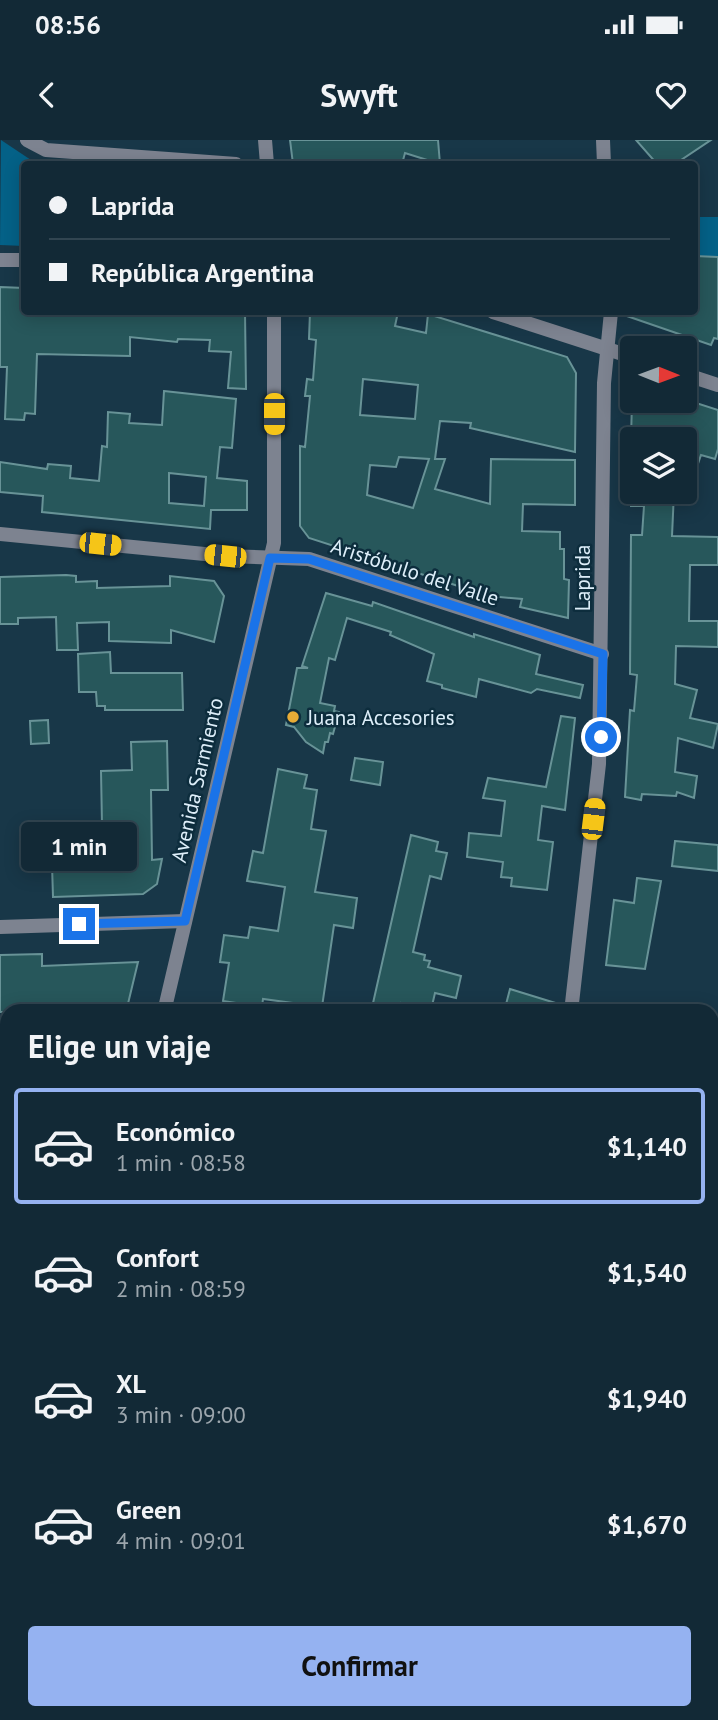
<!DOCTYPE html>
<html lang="es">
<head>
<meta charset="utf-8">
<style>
  :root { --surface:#122936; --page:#1f3542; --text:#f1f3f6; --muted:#9ca6ad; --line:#314551; --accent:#95b2f1 }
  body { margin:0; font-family:"PT Sans",sans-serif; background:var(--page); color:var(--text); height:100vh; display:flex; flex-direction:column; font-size:26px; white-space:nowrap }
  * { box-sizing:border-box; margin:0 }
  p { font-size:23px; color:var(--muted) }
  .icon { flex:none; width:38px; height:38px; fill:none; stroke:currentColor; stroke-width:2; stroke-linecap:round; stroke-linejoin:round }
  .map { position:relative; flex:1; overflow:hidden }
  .panel { position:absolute; left:0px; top:864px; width:719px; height:716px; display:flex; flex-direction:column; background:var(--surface); border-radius:21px 21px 0 0; box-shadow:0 4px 18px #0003,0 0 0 2px var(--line) }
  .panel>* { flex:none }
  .guide { position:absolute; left:21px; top:21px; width:677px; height:154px; border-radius:7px; box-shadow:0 4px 18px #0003,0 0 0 2px var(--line); display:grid; align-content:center; height:154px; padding:0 28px; background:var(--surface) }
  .needle { width:46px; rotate:91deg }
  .buttons { position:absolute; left:620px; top:196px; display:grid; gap:14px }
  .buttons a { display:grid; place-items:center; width:77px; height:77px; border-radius:7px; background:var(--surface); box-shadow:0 4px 18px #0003,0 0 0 2px var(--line); font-size:35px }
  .end { position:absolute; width:32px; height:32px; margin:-16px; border:9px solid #1a73e8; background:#fff; box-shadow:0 0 0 4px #fff }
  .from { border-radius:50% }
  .bubble { position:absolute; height:49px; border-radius:7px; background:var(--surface); box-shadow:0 4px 18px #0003,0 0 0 2px var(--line); font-size:23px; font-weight:800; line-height:49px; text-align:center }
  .car { position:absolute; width:21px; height:42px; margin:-21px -10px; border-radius:9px; box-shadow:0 0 5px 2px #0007; background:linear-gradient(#f5c518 24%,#345 0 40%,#f5c518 0 76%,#345 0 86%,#f5c518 0) }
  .guide b { display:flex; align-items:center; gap:24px; height:66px; font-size:26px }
  .guide b+b { border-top:2px solid var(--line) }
  .guide i { width:18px; height:18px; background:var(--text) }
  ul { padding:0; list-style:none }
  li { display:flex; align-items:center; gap:21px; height:116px; margin:0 14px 10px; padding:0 14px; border:4px solid transparent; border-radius:7px }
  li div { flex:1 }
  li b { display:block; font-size:26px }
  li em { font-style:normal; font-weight:800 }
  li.on { border-color:var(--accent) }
  li>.icon { width:63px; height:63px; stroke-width:1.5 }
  h2 { padding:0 28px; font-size:32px; line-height:84px }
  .cta { display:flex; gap:14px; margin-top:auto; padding:14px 28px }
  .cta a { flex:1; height:80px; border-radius:7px; background:var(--accent); color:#111; font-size:28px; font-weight:800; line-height:80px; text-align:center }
  .status { display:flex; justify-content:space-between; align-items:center; height:49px; padding:0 35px; background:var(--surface); direction:ltr }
  .status svg { height:19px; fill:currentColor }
  header { display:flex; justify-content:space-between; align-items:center; height:91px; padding:0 28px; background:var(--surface); font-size:32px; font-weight:800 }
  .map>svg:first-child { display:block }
  .green { fill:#046187 }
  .building { fill:#27575b; stroke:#689397; stroke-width:2; fill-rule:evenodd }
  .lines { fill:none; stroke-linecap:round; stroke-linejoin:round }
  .minor { stroke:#7d8390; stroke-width:14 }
  .tertiary { stroke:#7d8390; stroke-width:14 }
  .motorway { stroke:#ecf2ff; stroke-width:21 }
  .motorway-bridge { stroke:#ecf2ff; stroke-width:21 }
  .route { stroke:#1a73e8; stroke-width:9 }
  .poi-dot { fill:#e7ac36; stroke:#0d2d3d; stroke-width:2.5 }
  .labels { text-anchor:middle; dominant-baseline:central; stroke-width:5; stroke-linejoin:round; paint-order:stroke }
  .street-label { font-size:21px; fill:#ddeef9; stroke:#0d2d3d }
  .poi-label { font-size:21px; fill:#ddeef9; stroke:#0d2d3d; text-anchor:start }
</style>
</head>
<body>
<div class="status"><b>08:56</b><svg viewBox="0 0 49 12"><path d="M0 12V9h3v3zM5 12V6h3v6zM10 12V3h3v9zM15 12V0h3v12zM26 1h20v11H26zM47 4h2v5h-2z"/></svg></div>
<header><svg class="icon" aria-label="back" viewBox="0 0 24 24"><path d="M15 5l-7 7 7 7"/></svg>Swyft<svg class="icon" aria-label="heart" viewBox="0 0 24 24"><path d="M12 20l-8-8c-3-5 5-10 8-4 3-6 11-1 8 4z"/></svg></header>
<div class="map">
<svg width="718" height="1580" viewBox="0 0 718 1580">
  <rect width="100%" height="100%" fill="#183748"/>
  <g class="green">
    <polygon points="1,0 37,24 24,24 24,106 0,105"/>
    <polygon points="695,77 718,77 718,117 695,116"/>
    <rect x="712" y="1368" width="6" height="96"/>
    <polygon points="712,1536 718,1536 718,1580 249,1580 208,1573 712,1573"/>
    <polygon points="26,1573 77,1573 121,1580 24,1580"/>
  </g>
  <g class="building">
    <polygon points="290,0 438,0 440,24 405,13 402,24 293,24"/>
    <polygon points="636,0 711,0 675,24 657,24"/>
    <polygon points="695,116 718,117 718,199 714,198 711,205 621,174 695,172"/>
    <polygon points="0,147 24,148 24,172 245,172 246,249 228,248 231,212 209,211 210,200 178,199 177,202 130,197 130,216 37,214 35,274 25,273 24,280 5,279 7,227 0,227"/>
    <path d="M310 172H398L395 186 426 193 428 174 567 217 576 233 575 312 470 288 471 283 440 281 435 319H445L435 349 490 364 491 319 575 320V365L523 364 522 391 560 392V409H564V439L569 440 568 478 520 467 522 459 489 456 309 398 300 386V306L305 307 310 256H305L307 239 313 240 316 200 309 199ZM363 239 418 245 415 279 360 275ZM399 317 429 319 413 368 367 355 370 325 396 327Z"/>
    <path d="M164 251 236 259 232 308 220 307 217 338 247 341V370H211L210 389 42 372 43 356 0 352V322L47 329 48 324 71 326 70 338 99 341 102 306 107 307 108 272 130 274 129 283 162 285ZM169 333 206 337 204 366 169 363Z"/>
    <polygon points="632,261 690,261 718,270 718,309 715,319 701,315 687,356 684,355 684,299 631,299"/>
    <polygon points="631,352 674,352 672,396 718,397 718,425 690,425 689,481 718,481 718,507 676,506 675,544 697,550 690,578 718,584 713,608 678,598 675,632 697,636 694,658 677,652 676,656 642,654 641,660 625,657 630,570 634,571 637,535 630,534 631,395 642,395 644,366 631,366"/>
    <polygon points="66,435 76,436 76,442 97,441 97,448 170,446 170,436 214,441 224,456 214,502 171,490 171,503 109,501 109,482 77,483 78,510 57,510 56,477 18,478 18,484 0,484 0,437"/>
    <polygon points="326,453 372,466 373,462 474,497 474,494 540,515 536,534 583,545 580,558 537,549 531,553 479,539 476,557 442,548 442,545 427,541 434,514 390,495 391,492 347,478 335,520 329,518 320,563 335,566 334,571 339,572 333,594 330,593 328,602 325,602 323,613 306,602 294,587 286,585 297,528 308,528 302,526"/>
    <polygon points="110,512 111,533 182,533 183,570 105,570 105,566 97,566 96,552 79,552 78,514"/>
    <polygon points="561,576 575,578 565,670 542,666 538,700 553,702 547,750 511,746 512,738 501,737 503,722 467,717 469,693 501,696 505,661 483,658 488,638 546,647"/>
    <polygon points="48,580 49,603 31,604 30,581"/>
    <polygon points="167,601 168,650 151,650 152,720 162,719 157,744 143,754 53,757 51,693 78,692 79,721 129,720 128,691 116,691 116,685 102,685 101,631 132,630 131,602"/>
    <polygon points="355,618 383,622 380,645 351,640"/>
    <polygon points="278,629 307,635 304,648 317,650 311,689 326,691 315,752 357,758 353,788 334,785 322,867 263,859 262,867 223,861 229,823 220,822 224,795 248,798 250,787 278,791 285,747 247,741 253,711 263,713"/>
    <polygon points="411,695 438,702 436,711 447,713 441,739 430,736 413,812 425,815 424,820 430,821 428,827 461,836 456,858 435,853 431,870 401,863 399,872 371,872"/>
    <polygon points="675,701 718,705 718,731 672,726"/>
    <polygon points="637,738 661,741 645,829 606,825 614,760 634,763"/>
    <polygon points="42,814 42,826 138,822 126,872 0,872 0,815"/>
    <polygon points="510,849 562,865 561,872 504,872"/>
  </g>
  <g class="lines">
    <g class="minor">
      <polyline points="27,0 46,10 236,24"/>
      <polyline points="265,0 267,24"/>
      <polyline points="603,0 604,24"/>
      <polyline points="0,120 24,120"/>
      <polyline points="493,172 632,217"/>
      <polyline points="684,234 718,245"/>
      <polyline points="0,394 225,416 309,419 602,514"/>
      <polyline points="0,787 185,781"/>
      <polyline points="164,872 274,403 274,172"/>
      <polyline points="571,872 599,624 604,243 611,172"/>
      <polyline points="0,1122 7,1122"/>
    </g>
    <g class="tertiary">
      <polyline points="0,1348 7,1348"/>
      <polyline points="0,1576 7,1555"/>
    </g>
    <g class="motorway">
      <polyline points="712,1354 718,1353"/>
      <polyline points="712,1482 718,1482"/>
      <polyline points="0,1486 7,1486"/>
      <polyline points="712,1518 718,1518"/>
      <polyline points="0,1521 7,1521"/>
      <polyline points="0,1550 7,1550"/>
      <polyline points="165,1573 208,1580"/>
    </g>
    <polyline class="motorway-bridge" points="0,1458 7,1457"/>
  </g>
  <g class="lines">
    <polyline class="route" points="79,784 185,781 270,418 309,419 603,514 601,597"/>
  </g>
  <circle class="poi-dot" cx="293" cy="577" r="7"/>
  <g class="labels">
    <g class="street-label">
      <text transform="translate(415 432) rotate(18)">Aristóbulo del Valle</text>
      <text transform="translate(582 438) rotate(-90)">Laprida</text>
      <text transform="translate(197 640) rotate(-77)">Avenida Sarmiento</text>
    </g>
    <g class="poi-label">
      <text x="307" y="577">Juana Accesories</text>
    </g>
  </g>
</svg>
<div class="buttons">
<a><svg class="needle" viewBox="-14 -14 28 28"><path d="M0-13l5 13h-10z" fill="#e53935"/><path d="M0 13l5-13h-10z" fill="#9ca6ad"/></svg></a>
<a><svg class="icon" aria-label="layers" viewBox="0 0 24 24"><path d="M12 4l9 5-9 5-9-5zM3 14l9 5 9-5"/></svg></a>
</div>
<i class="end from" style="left:601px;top:597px"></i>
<i class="end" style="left:79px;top:784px"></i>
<div class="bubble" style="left:21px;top:682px;width:116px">1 min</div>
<i class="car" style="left:274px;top:274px;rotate:180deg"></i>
<i class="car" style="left:100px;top:404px;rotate:96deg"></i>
<i class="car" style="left:225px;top:416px;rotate:276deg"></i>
<i class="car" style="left:593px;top:679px;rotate:7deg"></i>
<div class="guide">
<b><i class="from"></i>Laprida</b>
<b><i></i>República Argentina</b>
</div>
<section class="panel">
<h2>Elige un viaje</h2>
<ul>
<li class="on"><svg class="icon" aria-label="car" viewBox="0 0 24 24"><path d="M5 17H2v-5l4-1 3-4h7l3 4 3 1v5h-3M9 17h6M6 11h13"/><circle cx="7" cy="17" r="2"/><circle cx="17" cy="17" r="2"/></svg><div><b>Económico</b><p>1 min · 08:58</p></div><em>$1,140</em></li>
<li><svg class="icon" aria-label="car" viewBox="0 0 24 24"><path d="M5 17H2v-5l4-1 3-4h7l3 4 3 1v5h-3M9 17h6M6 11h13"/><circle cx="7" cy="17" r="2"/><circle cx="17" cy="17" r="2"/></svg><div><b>Confort</b><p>2 min · 08:59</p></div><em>$1,540</em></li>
<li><svg class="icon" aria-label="car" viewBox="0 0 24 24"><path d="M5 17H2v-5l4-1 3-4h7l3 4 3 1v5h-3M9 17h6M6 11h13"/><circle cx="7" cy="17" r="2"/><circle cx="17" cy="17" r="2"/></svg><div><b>XL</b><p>3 min · 09:00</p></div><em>$1,940</em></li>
<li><svg class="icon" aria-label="car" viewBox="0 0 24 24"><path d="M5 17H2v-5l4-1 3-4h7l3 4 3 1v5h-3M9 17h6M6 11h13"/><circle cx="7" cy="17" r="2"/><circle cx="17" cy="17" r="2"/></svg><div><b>Green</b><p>4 min · 09:01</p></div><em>$1,670</em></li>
</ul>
<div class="cta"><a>Confirmar</a></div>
</section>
</div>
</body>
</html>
